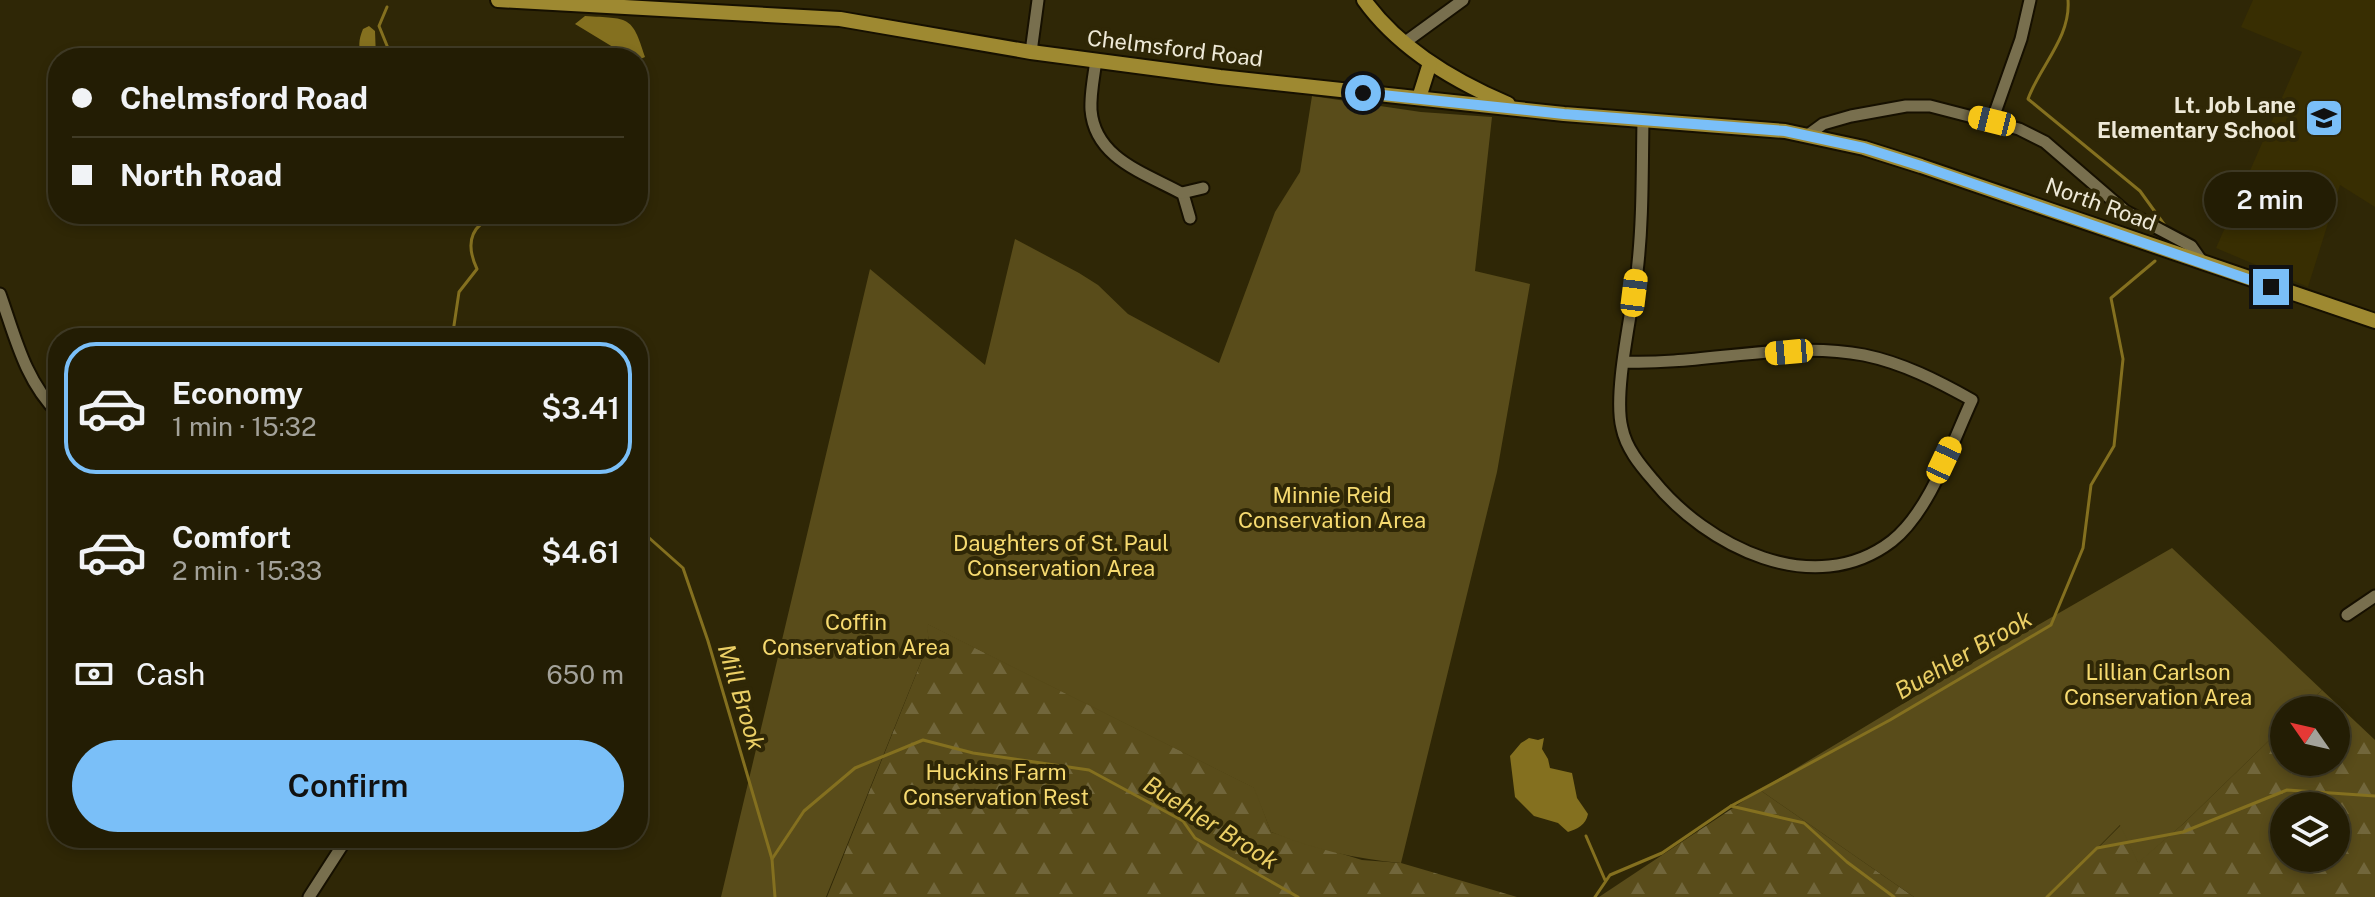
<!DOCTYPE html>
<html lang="en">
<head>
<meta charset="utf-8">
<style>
  :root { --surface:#231d04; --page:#2f2a13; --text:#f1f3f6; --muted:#a3a29a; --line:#403b26; --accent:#7abff8 }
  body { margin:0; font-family:"Public Sans",sans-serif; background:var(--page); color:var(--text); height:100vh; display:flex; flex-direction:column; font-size:30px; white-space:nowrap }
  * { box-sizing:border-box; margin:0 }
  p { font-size:26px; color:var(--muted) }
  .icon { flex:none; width:44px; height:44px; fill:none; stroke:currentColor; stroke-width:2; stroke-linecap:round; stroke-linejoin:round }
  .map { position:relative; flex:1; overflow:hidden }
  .sheet { position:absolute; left:48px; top:328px; width:600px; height:520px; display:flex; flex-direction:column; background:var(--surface); border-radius:32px; box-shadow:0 4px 12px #0003,0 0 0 2px var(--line) }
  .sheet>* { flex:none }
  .guide { position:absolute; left:48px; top:48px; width:600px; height:176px; border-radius:32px; box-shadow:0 4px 12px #0003,0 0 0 2px var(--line); display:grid; align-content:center; height:176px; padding:0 24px; background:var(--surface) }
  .needle { width:52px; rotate:304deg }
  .tools { position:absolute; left:2270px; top:696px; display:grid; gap:16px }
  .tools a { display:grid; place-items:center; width:80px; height:80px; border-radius:50%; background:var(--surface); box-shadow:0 4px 12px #0003,0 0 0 2px var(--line); font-size:40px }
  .end { position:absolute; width:36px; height:36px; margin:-18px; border:10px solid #7abff8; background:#111; box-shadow:0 0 0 4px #111 }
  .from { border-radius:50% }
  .bubble { position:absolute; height:56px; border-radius:28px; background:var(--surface); box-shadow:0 4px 12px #0003,0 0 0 2px var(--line); font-size:26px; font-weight:600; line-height:56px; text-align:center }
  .car { position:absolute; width:24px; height:48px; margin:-24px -12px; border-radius:10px; box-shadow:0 0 6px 2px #0007; background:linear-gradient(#f5c518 24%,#345 0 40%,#f5c518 0 76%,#345 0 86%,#f5c518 0) }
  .guide b { display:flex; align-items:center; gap:28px; height:76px; font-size:30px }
  .guide b+b { border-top:2px solid var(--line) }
  .guide i { width:20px; height:20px; background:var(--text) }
  ul { padding:14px 0 0; list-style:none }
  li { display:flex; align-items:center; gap:24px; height:132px; margin:0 16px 12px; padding:0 8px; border:4px solid transparent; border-radius:32px }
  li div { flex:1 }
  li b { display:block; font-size:30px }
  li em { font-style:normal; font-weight:600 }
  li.on { border-color:var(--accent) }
  li>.icon { width:72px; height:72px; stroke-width:1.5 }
  .pay { display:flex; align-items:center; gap:20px; height:88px; padding:0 24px; font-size:30px }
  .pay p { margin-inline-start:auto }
  .action { display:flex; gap:16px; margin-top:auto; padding:16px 24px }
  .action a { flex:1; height:92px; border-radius:48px; background:var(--accent); color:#111; font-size:32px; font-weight:600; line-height:92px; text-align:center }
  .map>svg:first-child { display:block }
  .built { fill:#382e02 }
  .forest { fill:url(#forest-firs); fill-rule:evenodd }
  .park { fill:#594c1a }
  .water { fill:#84701f }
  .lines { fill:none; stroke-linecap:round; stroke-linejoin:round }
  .stream { stroke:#84701f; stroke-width:3 }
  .minor-casing { stroke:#161000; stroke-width:15 }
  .major-casing { stroke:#161000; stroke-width:18 }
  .minor { stroke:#786f4e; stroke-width:11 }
  .major { stroke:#9e8931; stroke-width:14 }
  .route { stroke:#7abff8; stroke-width:10 }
  .labels { text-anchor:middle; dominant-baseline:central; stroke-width:8; stroke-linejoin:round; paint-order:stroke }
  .street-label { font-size:22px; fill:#eee9d7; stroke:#2f2706 }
  .poi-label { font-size:22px; font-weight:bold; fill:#eee9d7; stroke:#2f2706; text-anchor:end }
  .park-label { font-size:22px; fill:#f6da70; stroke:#2f2706 }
  .water-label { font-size:24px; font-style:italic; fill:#ebcf65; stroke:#2f2706 }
</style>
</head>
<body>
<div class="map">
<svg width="2375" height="897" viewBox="0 0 2375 897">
  <defs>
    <pattern id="forest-firs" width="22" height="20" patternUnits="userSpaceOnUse" patternTransform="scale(2)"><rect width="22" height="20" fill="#594c1a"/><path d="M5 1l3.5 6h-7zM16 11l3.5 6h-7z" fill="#71663b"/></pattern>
  </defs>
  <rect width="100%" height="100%" fill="#2f2706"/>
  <polygon class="built" points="2253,0 2375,0 2375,207 2340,185 2308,287 2216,248 2302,52 2241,27"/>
  <g class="forest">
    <polygon points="926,623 1255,788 1271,832 1362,860 1401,863 1517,897 827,897 929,642"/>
    <path d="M2322 690 2375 740V897H2049L2121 825 2138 862 2183 824 2284 726V762H2336V710H2301ZM2284 806H2336V858H2284Z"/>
    <polygon points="1760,790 1914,897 1599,897"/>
  </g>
  <g class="park">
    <path d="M1312 96 1421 112 1492 117 1475 271 1530 284 1497 472 1401 863C1355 859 1314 849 1271 832L1254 788 927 624 929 642 826 897H721L870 269 985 365 1015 239 1079 273 1098 285 1128 314 1219 363 1275 212 1300 172Z"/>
    <polygon points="2172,548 2322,690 2301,710 2284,710 2284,726 2183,824 2138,863 2120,825 2049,897 1914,897 1760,790 1939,682"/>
  </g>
  <g class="water">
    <path d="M585 16C628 19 632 14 645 57L638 60V58H631L575 24Z"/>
    <path d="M369 26 375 31 376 58H361C359 46 358 41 363 29Z"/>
    <path d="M1529 738 1538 740 1544 738 1542 749 1548 759 1550 768 1572 773 1577 798 1588 814C1586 825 1577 829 1568 832L1558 823 1534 816 1515 797 1510 756 1521 743Z"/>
  </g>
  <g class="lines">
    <g class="stream">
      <path d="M2068 0C2071 37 2040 66 2028 99L2140 191 2166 227"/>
      <polyline points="387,7 379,26 392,58"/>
      <path d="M457 338 453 332 459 292 477 269C470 254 467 236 481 224L478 216 472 214"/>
      <polyline points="638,528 683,568 708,641 772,859 775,897"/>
      <polyline points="1731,806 1804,823 1847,862 1894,897"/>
      <polyline points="1586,836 1605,880"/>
      <polyline points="772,859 804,811 855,768 923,740 973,753 1089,770 1183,821 1195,838 1298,897"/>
      <polyline points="1595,897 1610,875 1662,853 1731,806 1890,720 2051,625 2083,548 2091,485 2114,446 2123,359 2111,298 2155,261"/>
      <polyline points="2047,897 2097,848 2183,832 2287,790 2375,796"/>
    </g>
    <g class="minor-casing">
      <g id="minor">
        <polyline points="1404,43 1463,0"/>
        <polyline points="1031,52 1038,0"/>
        <path d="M1096 60C1094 76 1090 94 1091 110 1095 159 1145 173 1183 194L1190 218"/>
        <polyline points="1992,121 2021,39 2030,0"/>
        <polyline points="1808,135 1823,124 1851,116 1906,106 1930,106 2019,129 2045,142 2125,211 2191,246 2203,263"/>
        <polyline points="1182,193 1203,188"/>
        <path d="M0 294C15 336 25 381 58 413"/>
        <path d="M1625 362C1704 365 1786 340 1864 355 1903 363 1938 381 1972 400 1952 443 1930 511 1892 541 1814 601 1706 546 1653 480 1640 465 1626 448 1622 428 1613 393 1632 312 1637 272 1643 222 1642 171 1643 121"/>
        <polyline points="2347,615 2375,596"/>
        <polyline points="309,897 347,838"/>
      </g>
    </g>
    <g class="major-casing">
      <g id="major">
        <polyline points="498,0 840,19 1031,52 1220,77 1564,114 1785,131 1864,148 1921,166 2375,321"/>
        <path d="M1364 0C1399 49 1454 81 1508 104"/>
        <polyline points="1419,98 1430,63"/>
      </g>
    </g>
    <use href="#minor" class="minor"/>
    <use href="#major" class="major"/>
  </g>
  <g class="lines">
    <polyline class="route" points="1363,93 1564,114 1785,131 1864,148 1921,166 2271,287"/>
  </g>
  <defs>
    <g id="school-square" transform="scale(2)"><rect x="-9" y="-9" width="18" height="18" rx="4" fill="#7abff8" stroke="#2f2706"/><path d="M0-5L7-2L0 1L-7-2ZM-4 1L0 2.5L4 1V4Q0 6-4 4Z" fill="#111"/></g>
  </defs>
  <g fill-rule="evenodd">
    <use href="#school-square" x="2324" y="118"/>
  </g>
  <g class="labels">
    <g class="street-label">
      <text transform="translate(1175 48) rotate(7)">Chelmsford Road</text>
      <text transform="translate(2101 204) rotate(20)">North Road</text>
    </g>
    <g class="poi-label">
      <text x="2296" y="105">Lt. Job Lane<tspan x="2296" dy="25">Elementary School</tspan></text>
    </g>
    <g class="park-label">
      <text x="1332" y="495">Minnie Reid<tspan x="1332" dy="25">Conservation Area</tspan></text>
      <text x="1061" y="543">Daughters of St. Paul<tspan x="1061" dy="25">Conservation Area</tspan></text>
      <text x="856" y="622">Coffin<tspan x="856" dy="25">Conservation Area</tspan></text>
      <text x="2158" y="672">Lillian Carlson<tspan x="2158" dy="25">Conservation Area</tspan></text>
      <text x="996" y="772">Huckins Farm<tspan x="996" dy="25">Conservation Rest</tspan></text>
    </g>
    <g class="water-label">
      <text transform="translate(1963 654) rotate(-30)">Buehler Brook</text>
      <text transform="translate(742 697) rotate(73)">Mill Brook</text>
      <text transform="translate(1211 822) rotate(32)">Buehler Brook</text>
    </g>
  </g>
</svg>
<div class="tools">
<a><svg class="needle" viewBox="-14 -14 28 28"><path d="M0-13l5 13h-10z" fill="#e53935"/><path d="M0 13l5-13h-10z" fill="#a3a29a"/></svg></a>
<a><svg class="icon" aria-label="layers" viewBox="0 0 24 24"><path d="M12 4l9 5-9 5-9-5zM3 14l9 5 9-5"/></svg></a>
</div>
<i class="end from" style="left:1363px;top:93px"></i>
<i class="end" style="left:2271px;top:287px"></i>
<div class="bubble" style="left:2204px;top:172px;width:132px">2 min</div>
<i class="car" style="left:1992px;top:121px;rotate:284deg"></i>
<i class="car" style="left:1634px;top:293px;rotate:7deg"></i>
<i class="car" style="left:1789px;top:352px;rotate:265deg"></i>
<i class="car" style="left:1944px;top:460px;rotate:25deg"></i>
<div class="guide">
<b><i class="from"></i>Chelmsford Road</b>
<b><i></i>North Road</b>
</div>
<section class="sheet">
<ul>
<li class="on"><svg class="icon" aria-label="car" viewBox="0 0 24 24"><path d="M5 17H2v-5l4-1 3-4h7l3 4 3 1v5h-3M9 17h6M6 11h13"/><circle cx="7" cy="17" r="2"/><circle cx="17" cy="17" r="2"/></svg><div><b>Economy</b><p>1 min · 15:32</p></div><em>$3.41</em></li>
<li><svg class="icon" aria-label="car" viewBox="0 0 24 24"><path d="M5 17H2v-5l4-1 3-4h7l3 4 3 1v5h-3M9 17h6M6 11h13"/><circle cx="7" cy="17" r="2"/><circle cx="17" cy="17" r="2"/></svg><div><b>Comfort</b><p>2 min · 15:33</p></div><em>$4.61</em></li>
</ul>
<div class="pay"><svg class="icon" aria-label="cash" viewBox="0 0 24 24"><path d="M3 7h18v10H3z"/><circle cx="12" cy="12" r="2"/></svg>Cash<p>650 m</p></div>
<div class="action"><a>Confirm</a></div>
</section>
</div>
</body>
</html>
